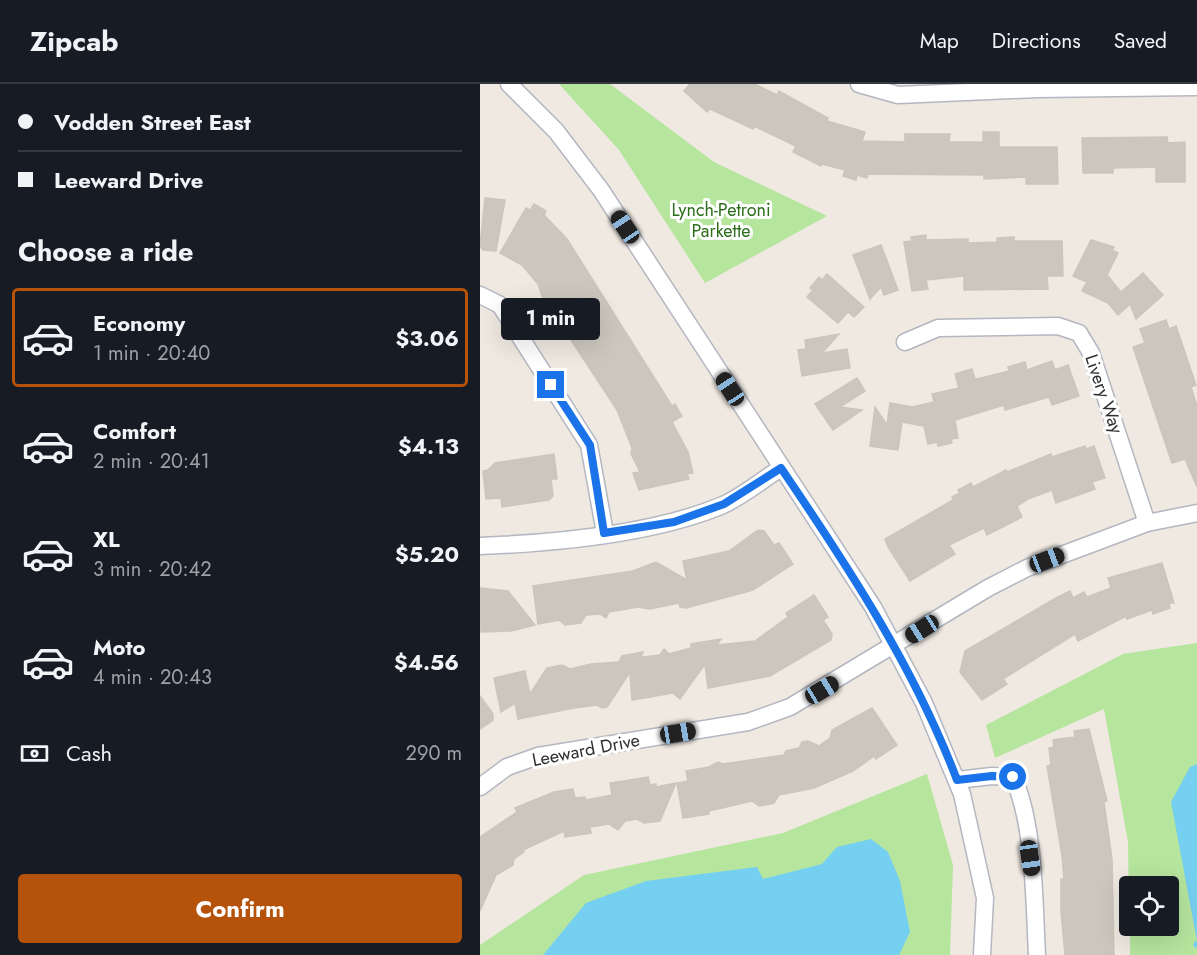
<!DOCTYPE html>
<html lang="en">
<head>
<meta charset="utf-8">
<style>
  :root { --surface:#171b24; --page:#242831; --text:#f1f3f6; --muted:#9ea1a6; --line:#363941; --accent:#b45309 }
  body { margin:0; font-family:Jost,sans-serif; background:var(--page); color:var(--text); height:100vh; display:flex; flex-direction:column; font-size:22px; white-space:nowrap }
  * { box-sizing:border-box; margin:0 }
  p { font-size:20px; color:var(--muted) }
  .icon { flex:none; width:33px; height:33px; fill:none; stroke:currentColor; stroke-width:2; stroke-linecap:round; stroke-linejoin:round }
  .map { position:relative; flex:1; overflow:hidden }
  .panel { display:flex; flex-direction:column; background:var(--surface); width:480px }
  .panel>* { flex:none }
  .hud { display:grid; align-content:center; height:132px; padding:0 18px; background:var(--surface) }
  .tools { position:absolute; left:639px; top:792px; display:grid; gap:12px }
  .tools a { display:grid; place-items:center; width:60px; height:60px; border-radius:6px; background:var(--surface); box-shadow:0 6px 24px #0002; font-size:30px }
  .end { position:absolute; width:27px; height:27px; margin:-14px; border:8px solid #1a73e8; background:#fff; box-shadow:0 0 0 3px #fff }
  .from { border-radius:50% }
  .bubble { position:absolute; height:42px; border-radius:6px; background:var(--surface); box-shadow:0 6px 24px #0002; font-size:20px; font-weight:700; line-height:42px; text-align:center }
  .car { position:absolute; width:18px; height:36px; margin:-18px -9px; border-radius:8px; box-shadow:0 0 4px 2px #0007; background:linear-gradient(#222 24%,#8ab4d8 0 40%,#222 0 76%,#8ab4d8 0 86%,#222 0) }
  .hud b { display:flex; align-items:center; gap:21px; height:57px; font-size:22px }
  .hud b+b { border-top:2px solid var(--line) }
  .hud i { width:15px; height:15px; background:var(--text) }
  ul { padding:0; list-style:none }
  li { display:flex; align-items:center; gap:18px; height:99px; margin:0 12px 9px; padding:0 6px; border:3px solid transparent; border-radius:6px }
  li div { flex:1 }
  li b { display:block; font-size:22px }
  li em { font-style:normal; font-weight:700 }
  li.selected { border-color:var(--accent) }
  li>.icon { width:54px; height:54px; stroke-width:1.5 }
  h2 { padding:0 18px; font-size:27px; line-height:72px }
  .pay { display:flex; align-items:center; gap:15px; height:66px; padding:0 18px; font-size:22px }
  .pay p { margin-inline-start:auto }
  .cta { display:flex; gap:12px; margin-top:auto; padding:12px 18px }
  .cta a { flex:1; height:69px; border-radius:6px; background:var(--accent); color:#fff; font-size:24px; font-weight:700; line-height:69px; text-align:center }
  header { display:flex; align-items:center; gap:36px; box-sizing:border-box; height:84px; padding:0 30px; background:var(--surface); border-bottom:2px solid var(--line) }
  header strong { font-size:28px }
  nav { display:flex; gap:33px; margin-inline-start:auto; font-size:21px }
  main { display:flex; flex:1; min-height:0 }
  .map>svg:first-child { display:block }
  .green { fill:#b6e59e }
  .water { fill:#75cff0 }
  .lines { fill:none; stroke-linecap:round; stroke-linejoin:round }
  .stream { stroke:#75cff0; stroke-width:5 }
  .building { fill:#cbc7bf; stroke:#cbc5ba; stroke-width:1.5 }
  .minor-casing { stroke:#b4b7c1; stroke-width:19 }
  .minor { stroke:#fff; stroke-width:16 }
  .route { stroke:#1a73e8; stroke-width:8 }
  .labels { text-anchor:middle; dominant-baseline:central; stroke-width:6; stroke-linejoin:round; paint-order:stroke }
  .park-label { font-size:18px; fill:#2c6e1b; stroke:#fff }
  .street-label { font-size:18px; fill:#2e2e2e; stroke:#fff }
</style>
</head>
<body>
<header>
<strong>Zipcab</strong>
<nav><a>Map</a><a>Directions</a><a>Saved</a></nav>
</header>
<main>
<section class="panel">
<div class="hud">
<b><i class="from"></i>Vodden Street East</b>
<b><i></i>Leeward Drive</b>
</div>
<h2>Choose a ride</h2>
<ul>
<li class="selected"><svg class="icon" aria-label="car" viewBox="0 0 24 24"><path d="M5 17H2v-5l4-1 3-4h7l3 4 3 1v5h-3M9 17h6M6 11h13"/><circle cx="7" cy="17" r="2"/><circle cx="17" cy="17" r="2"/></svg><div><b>Economy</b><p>1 min · 20:40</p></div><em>$3.06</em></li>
<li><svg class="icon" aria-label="car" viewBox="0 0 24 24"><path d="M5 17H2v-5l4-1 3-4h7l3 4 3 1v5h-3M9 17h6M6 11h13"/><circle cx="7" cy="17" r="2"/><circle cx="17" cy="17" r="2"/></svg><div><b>Comfort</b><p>2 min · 20:41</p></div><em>$4.13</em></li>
<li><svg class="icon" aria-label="car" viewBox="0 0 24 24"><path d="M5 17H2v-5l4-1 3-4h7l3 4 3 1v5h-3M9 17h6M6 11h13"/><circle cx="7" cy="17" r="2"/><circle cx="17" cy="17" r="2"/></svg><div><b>XL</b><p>3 min · 20:42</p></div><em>$5.20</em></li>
<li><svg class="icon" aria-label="car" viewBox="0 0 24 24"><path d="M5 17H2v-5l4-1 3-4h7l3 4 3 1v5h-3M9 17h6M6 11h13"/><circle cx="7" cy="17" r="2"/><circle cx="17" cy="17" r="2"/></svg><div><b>Moto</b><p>4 min · 20:43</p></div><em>$4.56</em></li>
</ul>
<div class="pay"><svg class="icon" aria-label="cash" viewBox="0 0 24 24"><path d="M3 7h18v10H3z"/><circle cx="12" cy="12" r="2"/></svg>Cash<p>290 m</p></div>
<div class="cta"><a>Confirm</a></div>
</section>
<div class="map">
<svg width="717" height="871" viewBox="0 0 717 871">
  <rect width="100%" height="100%" fill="#efe9e1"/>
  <g class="green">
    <polygon points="79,0 130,0 234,78 347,132 225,199 139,66"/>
    <polygon points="717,559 717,871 650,871 650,842 688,842 688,802 650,802 649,834 648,758 624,625 515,674 506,641 643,570"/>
    <polygon points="447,690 473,781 470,871 0,871 0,861 104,791 303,749"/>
  </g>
  <g class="water">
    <polygon points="717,680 717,857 691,718 710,683"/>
    <polygon points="391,755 408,768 420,797 430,848 419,871 63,871 106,819 166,797 277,783 283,795 342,780 357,763"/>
  </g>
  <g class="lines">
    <polyline class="stream" points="716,861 717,859"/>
  </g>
  <g class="building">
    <polygon points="210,0 275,0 297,11 299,7 348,34 347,37 385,48 382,57 425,58 425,50 470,50 469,58 503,58 503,48 519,48 519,63 577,63 578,100 546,100 546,93 504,95 504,91 388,90 387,94 377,91 376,96 363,92 365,86 342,80 341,82 313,68 316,62 274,42 273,45 230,25 227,28 204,7"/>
    <polygon points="687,53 688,59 705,58 705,98 676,98 676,83 633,84 633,89 603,89 602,54"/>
    <polygon points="5,114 25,116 16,167 3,166 0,162"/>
    <polygon points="54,120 66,127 64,131 87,155 192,322 195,320 202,332 192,338 208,368 213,389 207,390 209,395 159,406 153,389 160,388 151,370 152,364 137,326 62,212 58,200 42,181 20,169 46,124 50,126"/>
    <polygon points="446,151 446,156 488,155 488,159 517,158 517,154 534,153 534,157 582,157 583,192 567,192 568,205 484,206 484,192 446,196 448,205 432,207 424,158 432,157 431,153"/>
    <polygon points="611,156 634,163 632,166 638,169 627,191 641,208 663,189 683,211 656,235 650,220 638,231 628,219 602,207 607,198 593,192"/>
    <polygon points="401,161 418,206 404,211 401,203 390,215 373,171"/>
    <polygon points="347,190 384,223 374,233 368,228 358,239 327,213 333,206 330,204 339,193 342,196"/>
    <polygon points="686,236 689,245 696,242 716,301 711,303 717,322 717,403 705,375 692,379 653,263 665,259 660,245"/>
    <polygon points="359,250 342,269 367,265 370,284 322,292 318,266 326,265 325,256"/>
    <polygon points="572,277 575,286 588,281 599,312 572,321 569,313 525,326 524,321 475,336 478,354 471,355 472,359 458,362 457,358 448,360 444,342 422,338 418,366 390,362 395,323 407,341 410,319 432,323 454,318 452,310 479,304 475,290 492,285 495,295 501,294 529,287 528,283 545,278 547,286"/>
    <polygon points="377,294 385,307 360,323 382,326 353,346 335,320"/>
    <polygon points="605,362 606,365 614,362 625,394 612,398 615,405 576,419 572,406 548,415 537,422 542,433 507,451 504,444 469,461 475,470 430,497 408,463 405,455 473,416 472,413 480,409 478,406 491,399 493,403 526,386 527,388 571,370 572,373"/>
    <polygon points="74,370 77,395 71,395 73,412 69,416 22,423 21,414 6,415 3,387 8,386 15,379"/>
    <polygon points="278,446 284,447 294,461 299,459 313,480 273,506 206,524 200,523 199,519 170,525 158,523 129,528 126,534 120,530 106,531 101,539 85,541 79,536 58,540 53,502 153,487 176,478 207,496 203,477 249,467"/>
    <polygon points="682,479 694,519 689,519 690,524 673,530 672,526 647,535 646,532 598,557 595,550 523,595 527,600 502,616 480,588 485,567 576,514 590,507 593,514 604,508 607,513 631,504 628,494"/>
    <polygon points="0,504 28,507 55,541 31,547 1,548"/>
    <polygon points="334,511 348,533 343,536 352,550 351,556 290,592 228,604 225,580 200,615 193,609 152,616 150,588 127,623 122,624 117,621 94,624 38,635 35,619 21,628 14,594 45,587 50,610 67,584 82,581 90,585 111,580 139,578 142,572 163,568 161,572 164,573 180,571 184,565 189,570 211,564 211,560 241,555 237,561 275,557 308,533 306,529"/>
    <polygon points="0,612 13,630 13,636 0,645"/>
    <polygon points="392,624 417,661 396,675 394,672 373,687 334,704 299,711 294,719 279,722 272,717 229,727 229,730 203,734 197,699 208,697 206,687 229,683 238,678 243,680 304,671 306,667 319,664 322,658 328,657 339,662 350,654 352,646"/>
    <polygon points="609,645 627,717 624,718 632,775 634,871 585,871 581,827 581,795 584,795 582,772 567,682 571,681 569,664 574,663 573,656 595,653 594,647"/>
    <polygon points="168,693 170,701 176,700 176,703 196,699 180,737 164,739 157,735 145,737 138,746 129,740 110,743 111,749 85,753 84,747 43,766 44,768 34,775 33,781 16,791 0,827 0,753 37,728 35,724 74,708 93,705 95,714 105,713 106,716 132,711 130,699"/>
  </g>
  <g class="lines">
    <g class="minor-casing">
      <g id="minor">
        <polyline points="29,0 76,47 121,106 393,523 444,619 482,710 505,814 502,871"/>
        <polyline points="379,0 418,11 557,5 717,3"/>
        <polyline points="0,211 20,221 109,361 125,449"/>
        <polyline points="425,258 458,244 578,242 599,249 611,269 667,439"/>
        <path d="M0 462C75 459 174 450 243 421 263 412 282 396 301 384"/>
        <path d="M477 696 512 692 533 693C555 741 554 818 557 871"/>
        <polyline points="0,703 27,683 58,672 268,638 310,623 508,504 547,484 667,439 717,429"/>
      </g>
    </g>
    <use href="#minor" class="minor"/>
  </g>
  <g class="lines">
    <path class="route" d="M71 301 110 361 124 449 194 438 244 420 301 384C369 484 434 583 477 696L512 692 533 693"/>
  </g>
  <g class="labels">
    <g class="park-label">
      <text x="241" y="126">Lynch-Petroni<tspan x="241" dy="21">Parkette</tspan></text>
    </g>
    <g class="street-label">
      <text transform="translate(624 310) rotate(71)">Livery Way</text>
      <text transform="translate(106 666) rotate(-11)">Leeward Drive</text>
    </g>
  </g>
</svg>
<div class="tools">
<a><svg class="icon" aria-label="locate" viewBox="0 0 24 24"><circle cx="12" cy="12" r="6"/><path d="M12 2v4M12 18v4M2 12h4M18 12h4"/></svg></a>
</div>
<i class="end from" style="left:533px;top:693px"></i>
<i class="end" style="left:71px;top:301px"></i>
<div class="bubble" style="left:21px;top:214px;width:99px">1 min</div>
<i class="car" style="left:145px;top:143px;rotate:326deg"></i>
<i class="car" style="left:250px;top:305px;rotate:327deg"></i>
<i class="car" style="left:567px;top:476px;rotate:69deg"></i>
<i class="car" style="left:442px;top:545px;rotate:238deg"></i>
<i class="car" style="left:342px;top:606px;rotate:59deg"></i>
<i class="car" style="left:198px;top:649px;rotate:81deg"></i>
<i class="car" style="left:550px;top:774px;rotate:172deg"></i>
</div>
</main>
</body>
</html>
